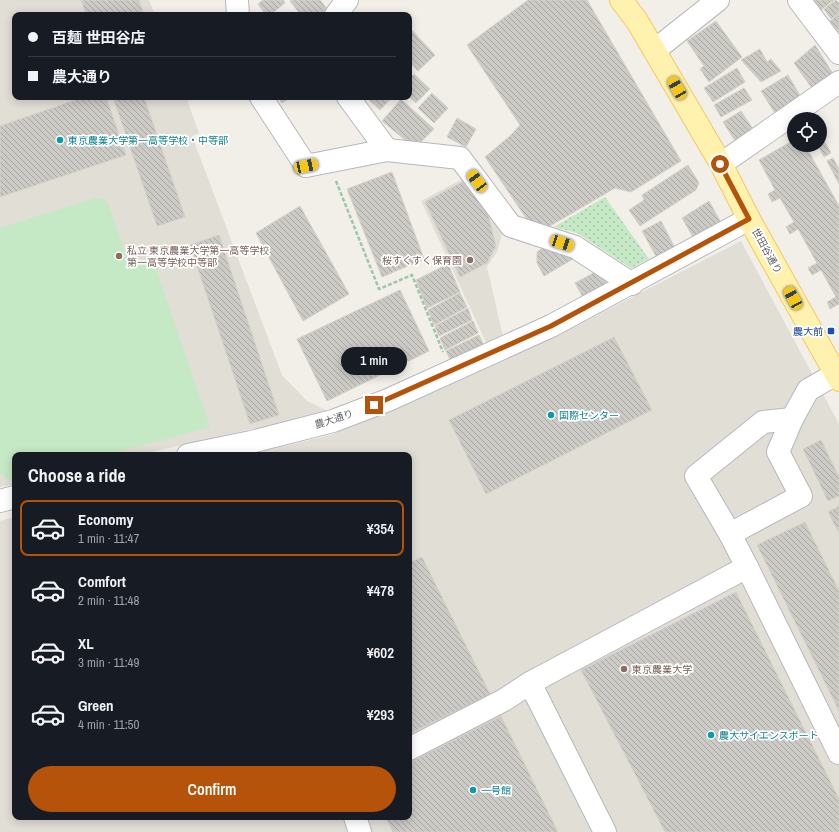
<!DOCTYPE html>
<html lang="en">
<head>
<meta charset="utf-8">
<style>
  :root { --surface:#171b24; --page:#20242c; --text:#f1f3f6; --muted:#9ea1a6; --line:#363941; --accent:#b45309 }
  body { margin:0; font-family:"Archivo Narrow","Noto Sans JP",sans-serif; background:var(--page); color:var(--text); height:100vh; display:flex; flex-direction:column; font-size:15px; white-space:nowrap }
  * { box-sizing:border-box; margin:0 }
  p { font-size:13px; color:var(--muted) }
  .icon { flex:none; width:22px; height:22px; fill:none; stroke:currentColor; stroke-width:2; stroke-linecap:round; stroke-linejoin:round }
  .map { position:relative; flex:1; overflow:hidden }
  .side { position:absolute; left:12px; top:452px; width:400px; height:368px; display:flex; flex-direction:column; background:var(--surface); border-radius:8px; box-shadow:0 2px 10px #0003 }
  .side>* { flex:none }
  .hud { position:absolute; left:12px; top:12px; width:400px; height:88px; border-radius:8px; box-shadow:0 2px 10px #0003; display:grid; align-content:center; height:88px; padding:0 16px; background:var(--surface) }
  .tools { position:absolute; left:787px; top:112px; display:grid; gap:8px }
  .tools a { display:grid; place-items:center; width:40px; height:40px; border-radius:50%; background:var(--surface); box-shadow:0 2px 10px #0003; font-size:20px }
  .end { position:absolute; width:18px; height:18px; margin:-9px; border:5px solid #b45309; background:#fff; box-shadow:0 0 0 2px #fff }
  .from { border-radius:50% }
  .bubble { position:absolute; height:28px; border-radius:14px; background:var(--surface); box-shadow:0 2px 10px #0003; font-size:13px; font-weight:600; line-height:28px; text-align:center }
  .car { position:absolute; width:12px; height:24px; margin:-12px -6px; border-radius:5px; box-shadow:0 0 3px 1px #0007; background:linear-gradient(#f5c518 24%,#345 0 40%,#f5c518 0 76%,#345 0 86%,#f5c518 0) }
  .hud b { display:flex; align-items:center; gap:14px; height:38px; font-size:15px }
  .hud b+b { border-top:1px solid var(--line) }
  .hud i { width:10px; height:10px; background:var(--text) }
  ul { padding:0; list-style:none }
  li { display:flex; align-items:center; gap:12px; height:56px; margin:0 8px 6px; padding:0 8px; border:2px solid transparent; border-radius:8px }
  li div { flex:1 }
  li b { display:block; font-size:15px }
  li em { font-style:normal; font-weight:600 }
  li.on { border-color:var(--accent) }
  li>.icon { width:36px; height:36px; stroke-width:1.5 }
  h2 { padding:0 16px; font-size:18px; line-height:48px }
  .action { display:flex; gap:8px; margin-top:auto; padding:8px 16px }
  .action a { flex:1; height:46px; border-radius:24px; background:var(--accent); color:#fff; font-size:16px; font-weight:600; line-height:46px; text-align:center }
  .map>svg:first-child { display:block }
  .education { fill:#e1ded6 }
  .green { fill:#c5e8c5 }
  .garden { fill:url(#garden-dots) }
  .building { fill:url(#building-back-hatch); stroke:#d6d1c6 }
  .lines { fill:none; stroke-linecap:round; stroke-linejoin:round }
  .minor-casing { stroke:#b5b8bc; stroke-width:24 }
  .major-casing { stroke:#f2c960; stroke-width:24 }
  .path { stroke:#9cc7a9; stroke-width:2.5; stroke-dasharray:4 2; stroke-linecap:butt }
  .minor { stroke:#fff; stroke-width:22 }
  .major { stroke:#fff2af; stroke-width:22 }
  .route { stroke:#b45309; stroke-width:5 }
  .culture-dot { fill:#0f9aa8; stroke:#fff; stroke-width:1.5 }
  .education-dot { fill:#8d6e63; stroke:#fff; stroke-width:1.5 }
  .transit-dot { fill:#1a4fb4; stroke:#fff; stroke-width:1.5 }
  .labels { text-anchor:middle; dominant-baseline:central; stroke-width:3.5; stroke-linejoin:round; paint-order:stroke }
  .culture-label { font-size:10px; fill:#0d838f; stroke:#fff; text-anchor:start }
  .education-label { font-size:10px; fill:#785e54; stroke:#fff; text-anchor:start }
  .street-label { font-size:10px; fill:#5f6368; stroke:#fff }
  .transit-label { font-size:10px; fill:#164399; stroke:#fff; text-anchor:end }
</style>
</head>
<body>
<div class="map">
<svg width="839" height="832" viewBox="0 0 839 832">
  <defs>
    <pattern id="garden-dots" width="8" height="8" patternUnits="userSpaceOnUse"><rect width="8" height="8" fill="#c5e8c5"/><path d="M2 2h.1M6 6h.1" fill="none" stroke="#a3c0a4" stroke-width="1.8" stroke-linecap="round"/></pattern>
    <pattern id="building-back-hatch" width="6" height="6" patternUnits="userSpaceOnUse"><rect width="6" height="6" fill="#cccac5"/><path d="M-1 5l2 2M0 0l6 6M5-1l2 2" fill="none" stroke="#a9a8a4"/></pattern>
  </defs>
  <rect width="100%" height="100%" fill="#f1efe8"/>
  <g class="education">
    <polygon points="0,0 149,0 155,15 15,15 15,97 186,97 199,133 192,136 282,375 307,401 328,411 139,455 15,455 15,484 0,487"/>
    <polygon points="468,176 503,230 497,252 487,267 504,341 489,349 421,201"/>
    <polygon points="741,241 839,424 839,832 0,832 0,521 15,517 15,817 409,817 409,455 246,455 331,435 424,396 572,328"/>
  </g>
  <polygon class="green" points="95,198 107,200 129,264 152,257 210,427 106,455 15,455 15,480 10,481 0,473 0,228"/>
  <polygon class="garden" points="605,197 649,259 631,268 577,233 554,227"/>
  <g class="building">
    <polygon points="81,0 139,0 144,15 86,15"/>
    <polygon points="263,0 283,0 285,3 270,15 266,15 258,4"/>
    <polygon points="291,0 320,0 327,9 320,15 301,15 290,1"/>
    <polygon points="528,0 587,0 681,161 631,192 615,188 550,226 528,221 485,157 511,135 520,125 467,45"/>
    <polygon points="807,0 834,0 817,13"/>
    <polygon points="836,0 839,3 839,13 831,19 824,9"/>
    <polygon points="839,14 839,32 830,21"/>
    <polygon points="716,21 742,57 709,82 700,69 704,66 687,41"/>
    <polygon points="409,27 435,55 418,71 409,61"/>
    <polygon points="815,45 835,77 814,91 794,63"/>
    <polygon points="760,49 767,62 771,59 781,71 761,82 741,60"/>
    <polygon points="737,68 745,82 713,102 704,88"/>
    <polygon points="414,74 430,89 416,103 409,97 409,79"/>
    <polygon points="788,75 802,99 776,115 761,91"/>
    <polygon points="744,88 752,100 721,117 714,105"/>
    <polygon points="432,93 448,108 434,123 418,108"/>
    <polygon points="84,97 106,97 126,155 0,197 0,126"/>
    <polygon points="113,97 144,97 185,217 157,226"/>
    <polygon points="278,97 291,97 282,103"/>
    <polygon points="366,97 392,97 380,110"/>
    <polygon points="401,99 434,129 415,148 382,121"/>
    <polygon points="741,111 755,132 737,144 723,122"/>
    <polygon points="457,118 476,129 466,147 447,137"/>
    <polygon points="820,133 831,153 824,157 818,145 820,145"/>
    <polygon points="794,140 794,145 805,145 839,206 839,304 830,309 827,302 836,297 821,270 812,275 808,268 817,263 798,229 790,234 786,227 794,222 780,198 772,202 768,194 775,190 759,160"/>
    <polygon points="833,158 839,169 839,184 827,161"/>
    <polygon points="688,165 699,183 696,190 640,226 629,210 644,200 642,195"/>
    <polygon points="392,172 424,259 382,277 347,189"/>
    <polygon points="466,180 486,207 496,246 487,263 460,277 425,202"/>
    <polygon points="709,201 723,226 696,242 682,218"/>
    <polygon points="300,206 349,294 303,321 256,233"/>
    <polygon points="661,221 675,248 657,258 642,231"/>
    <polygon points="219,235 279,415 250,424 190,245"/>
    <polygon points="546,246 555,247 559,255 568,250 573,259 544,276 537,263 537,252"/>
    <polygon points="448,264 460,292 427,308 416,280"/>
    <polygon points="599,270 608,286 584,299 575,283"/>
    <polygon points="400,290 429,351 327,401 297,339"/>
    <polygon points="460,293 467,307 434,325 428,310"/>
    <polygon points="468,308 472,320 439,336 435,326"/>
    <polygon points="473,321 478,333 445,350 440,338"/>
    <polygon points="479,335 486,350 453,366 446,351"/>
    <polygon points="614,337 652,410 486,494 449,420"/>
    <polygon points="821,440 839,477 839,496 828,501 803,449"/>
    <polygon points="839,506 839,533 828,512"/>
    <polygon points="805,522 839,591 839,711 757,545"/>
    <polygon points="422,557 490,694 409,734 409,563"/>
    <polygon points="736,592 839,799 839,832 665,832 581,670"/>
    <polygon points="501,716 558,832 393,832 385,817 409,817 409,763"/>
  </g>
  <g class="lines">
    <g class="minor-casing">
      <g id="minor">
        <polyline points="237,0 238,15"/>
        <polyline points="799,0 839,53"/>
        <polyline points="336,15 347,0"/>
        <polyline points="655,50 718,0"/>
        <polyline points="261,97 306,166 387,150 460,158 511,226 575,247 632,284"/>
        <polyline points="348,97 387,150"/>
        <polyline points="721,164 839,82"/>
        <polyline points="188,455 251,442 333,421 388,400 551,326 749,219"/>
        <polyline points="0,501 15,497"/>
        <polyline points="730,534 696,476 763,422 792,419"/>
        <polyline points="747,567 839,753"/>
        <polyline points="530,683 605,832"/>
        <polyline points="409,749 504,700 530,683 747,567 730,534 801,496 778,452 792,419 808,390 836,374"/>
        <polyline points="355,817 360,832"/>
      </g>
    </g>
    <g class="major-casing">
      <polyline id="major" points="621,0 637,21 721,164 749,219 839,380"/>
    </g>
    <polyline class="path" points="336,181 379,289 412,275 443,352"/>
    <use href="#minor" class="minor"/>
    <use href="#major" class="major"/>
  </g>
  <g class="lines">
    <polyline class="route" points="374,405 551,326 749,219 720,164"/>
  </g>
  <g class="culture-dot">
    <circle cx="60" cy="140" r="4"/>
    <circle cx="551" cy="415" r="4"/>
    <circle cx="711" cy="735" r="4"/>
    <circle cx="473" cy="790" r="4"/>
  </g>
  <g class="education-dot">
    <circle cx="119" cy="256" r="4"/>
    <circle cx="470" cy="260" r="4"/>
    <circle cx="624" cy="669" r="4"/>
  </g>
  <rect class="transit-dot" x="827" y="327" width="8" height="8" rx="2"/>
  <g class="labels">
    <g class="culture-label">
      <text x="68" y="140">東京農業大学第一高等学校・中等部</text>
      <text x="559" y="415">国際センター</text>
      <text x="719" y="735">農大サイエンスポート</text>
      <text x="481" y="790">一号館</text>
    </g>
    <g class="education-label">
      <text x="127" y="250">私立 東京農業大学第一高等学校<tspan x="127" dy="12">第一高等学校中等部</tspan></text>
      <text x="462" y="260" text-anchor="end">桜すくすく保育園</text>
      <text x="632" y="669">東京農業大学</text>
    </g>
    <g class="street-label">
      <text transform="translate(767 251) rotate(61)">世田谷通り</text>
      <text transform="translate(334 419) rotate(-18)">農大通り</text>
    </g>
    <g class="transit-label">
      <text x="823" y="331">農大前</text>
    </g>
  </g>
</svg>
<div class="tools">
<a><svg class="icon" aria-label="locate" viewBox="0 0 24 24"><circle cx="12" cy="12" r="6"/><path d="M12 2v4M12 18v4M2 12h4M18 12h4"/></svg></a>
</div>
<i class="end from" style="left:720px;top:164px"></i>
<i class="end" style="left:374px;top:405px"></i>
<div class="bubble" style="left:341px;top:347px;width:66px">1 min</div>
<i class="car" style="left:677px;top:88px;rotate:330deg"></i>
<i class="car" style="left:306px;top:166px;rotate:78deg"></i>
<i class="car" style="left:477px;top:181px;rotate:323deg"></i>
<i class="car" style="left:562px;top:243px;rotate:108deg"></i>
<i class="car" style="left:793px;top:298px;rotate:331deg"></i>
<div class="hud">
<b><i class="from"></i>百麺 世田谷店</b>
<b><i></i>農大通り</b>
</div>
<section class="side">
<h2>Choose a ride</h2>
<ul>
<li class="on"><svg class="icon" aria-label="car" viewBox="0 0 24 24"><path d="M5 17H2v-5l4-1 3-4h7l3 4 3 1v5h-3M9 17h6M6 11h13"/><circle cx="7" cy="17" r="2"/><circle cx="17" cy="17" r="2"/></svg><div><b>Economy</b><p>1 min · 11:47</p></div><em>¥354</em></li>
<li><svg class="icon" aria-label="car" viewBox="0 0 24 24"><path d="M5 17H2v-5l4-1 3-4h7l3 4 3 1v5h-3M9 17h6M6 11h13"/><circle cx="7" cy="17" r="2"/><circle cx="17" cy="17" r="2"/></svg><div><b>Comfort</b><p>2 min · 11:48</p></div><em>¥478</em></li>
<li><svg class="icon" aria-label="car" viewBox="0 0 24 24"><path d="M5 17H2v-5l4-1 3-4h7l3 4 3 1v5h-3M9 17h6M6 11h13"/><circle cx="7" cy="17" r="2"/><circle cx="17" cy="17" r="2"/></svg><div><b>XL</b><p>3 min · 11:49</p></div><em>¥602</em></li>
<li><svg class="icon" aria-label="car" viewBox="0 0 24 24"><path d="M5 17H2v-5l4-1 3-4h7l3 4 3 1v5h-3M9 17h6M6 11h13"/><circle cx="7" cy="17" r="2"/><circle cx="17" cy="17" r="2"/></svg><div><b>Green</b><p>4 min · 11:50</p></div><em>¥293</em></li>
</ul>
<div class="action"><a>Confirm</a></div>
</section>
</div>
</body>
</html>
